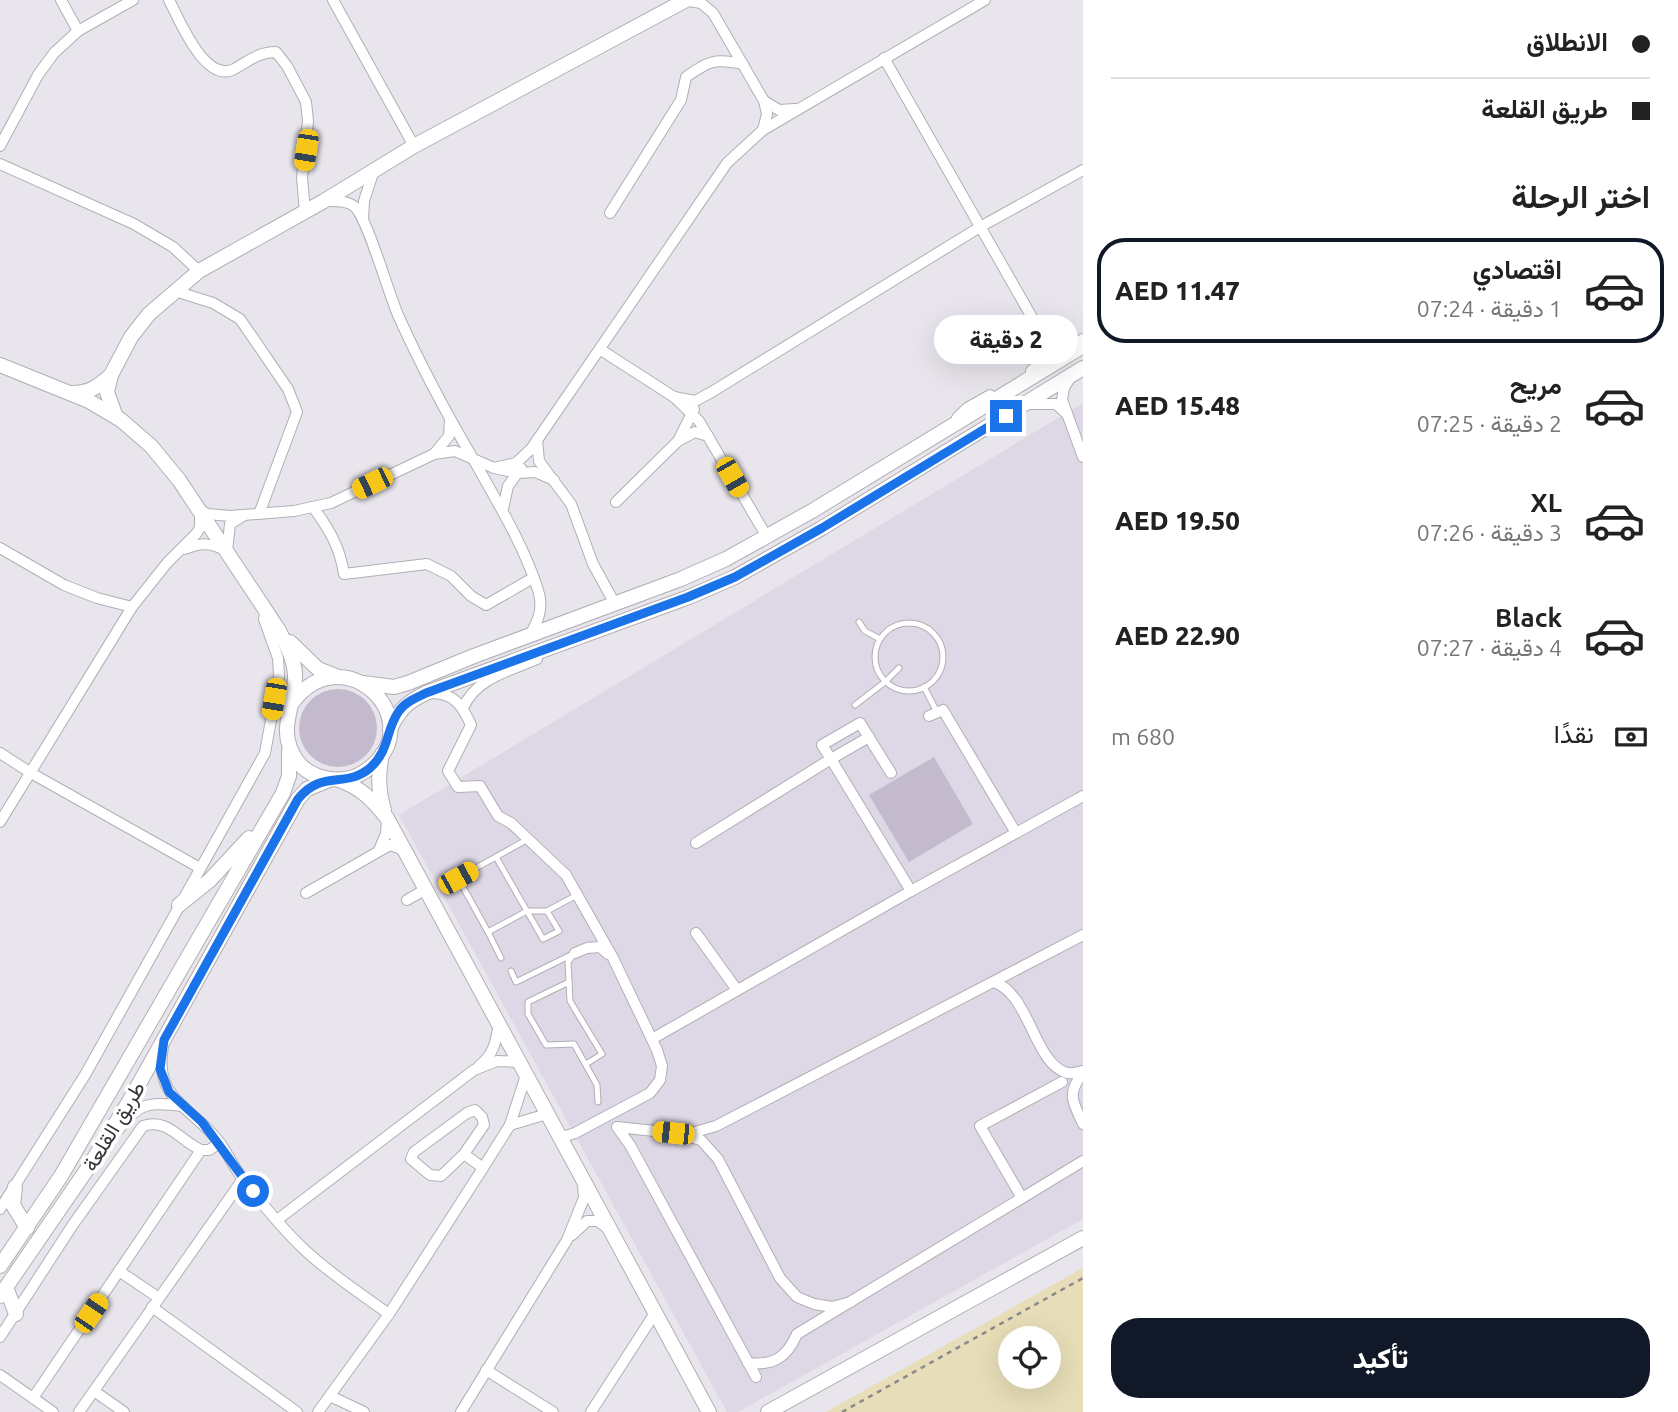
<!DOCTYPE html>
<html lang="ar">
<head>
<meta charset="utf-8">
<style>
  :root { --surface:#fff; --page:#f2f2f2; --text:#222; --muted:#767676; --line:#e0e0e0; --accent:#111827 }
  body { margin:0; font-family:Ubuntu,Vazirmatn,sans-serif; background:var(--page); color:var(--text); direction:rtl; height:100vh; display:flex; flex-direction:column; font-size:26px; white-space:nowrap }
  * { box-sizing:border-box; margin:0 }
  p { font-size:23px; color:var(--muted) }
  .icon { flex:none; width:38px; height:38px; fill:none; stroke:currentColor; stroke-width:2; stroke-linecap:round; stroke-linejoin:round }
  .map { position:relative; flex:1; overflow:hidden; direction:ltr }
  .sheet { display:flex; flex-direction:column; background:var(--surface); width:595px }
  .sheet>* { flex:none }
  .banner { display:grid; align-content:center; height:154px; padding:0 28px; background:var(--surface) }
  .buttons { position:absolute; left:998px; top:1326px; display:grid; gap:14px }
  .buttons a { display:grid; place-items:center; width:63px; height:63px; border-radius:50%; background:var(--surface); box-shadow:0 7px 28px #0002; font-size:35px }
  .end { position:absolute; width:32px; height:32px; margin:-16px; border:9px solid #1a73e8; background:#fff; box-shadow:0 0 0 4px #fff }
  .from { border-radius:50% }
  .bubble { position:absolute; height:49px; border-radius:24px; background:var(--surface); box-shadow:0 7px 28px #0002; font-size:23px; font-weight:800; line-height:49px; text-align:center; direction:rtl }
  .car { position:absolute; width:21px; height:42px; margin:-21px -10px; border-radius:9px; box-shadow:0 0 5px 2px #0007; background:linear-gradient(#f5c518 24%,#345 0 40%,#f5c518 0 76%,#345 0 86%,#f5c518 0) }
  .banner b { display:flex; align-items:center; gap:24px; height:66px; font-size:26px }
  .banner b+b { border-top:2px solid var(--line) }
  .banner i { width:18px; height:18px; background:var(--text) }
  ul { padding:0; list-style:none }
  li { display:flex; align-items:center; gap:21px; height:105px; margin:0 14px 10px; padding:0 14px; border:4px solid transparent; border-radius:28px }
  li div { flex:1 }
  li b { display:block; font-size:26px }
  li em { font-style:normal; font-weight:800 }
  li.on { border-color:var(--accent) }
  li>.icon { width:63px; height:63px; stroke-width:1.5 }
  h2 { padding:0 28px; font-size:32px; line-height:84px }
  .pay { display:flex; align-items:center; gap:18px; height:77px; padding:0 28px; font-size:26px }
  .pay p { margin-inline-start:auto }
  .action { display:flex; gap:14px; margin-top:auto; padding:14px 28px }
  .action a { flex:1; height:80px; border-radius:28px; background:var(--accent); color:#fff; font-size:28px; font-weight:800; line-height:80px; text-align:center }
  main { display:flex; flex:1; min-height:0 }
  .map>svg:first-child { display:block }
  .built { fill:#ded7e5 }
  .green { fill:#c4bace }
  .sand { fill:#e7ddb8; fill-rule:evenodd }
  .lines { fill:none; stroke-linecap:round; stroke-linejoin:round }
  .lane-casing { stroke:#b2aeb5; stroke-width:7 }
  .street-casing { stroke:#b2aeb5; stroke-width:12 }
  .secondary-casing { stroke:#b2aeb5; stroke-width:16 }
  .path { stroke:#8b898d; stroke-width:2.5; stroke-dasharray:5 5; stroke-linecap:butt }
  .lane { stroke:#fff; stroke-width:5 }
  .street { stroke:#fff; stroke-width:10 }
  .secondary { stroke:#fff; stroke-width:14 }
  .route { stroke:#1a73e8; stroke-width:9 }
  .labels { text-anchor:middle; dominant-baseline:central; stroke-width:7; stroke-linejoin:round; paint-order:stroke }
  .street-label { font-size:21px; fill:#363538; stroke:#fff }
</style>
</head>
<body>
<main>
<section class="sheet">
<div class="banner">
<b><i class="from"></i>الانطلاق</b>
<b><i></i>طريق القلعة</b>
</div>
<h2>اختر الرحلة</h2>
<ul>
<li class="on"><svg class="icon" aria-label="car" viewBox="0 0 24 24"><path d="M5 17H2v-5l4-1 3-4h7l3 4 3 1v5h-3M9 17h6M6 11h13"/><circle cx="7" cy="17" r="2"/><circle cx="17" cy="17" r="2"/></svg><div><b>اقتصادي</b><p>1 دقيقة · 07:24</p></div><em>AED 11.47</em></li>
<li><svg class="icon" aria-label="car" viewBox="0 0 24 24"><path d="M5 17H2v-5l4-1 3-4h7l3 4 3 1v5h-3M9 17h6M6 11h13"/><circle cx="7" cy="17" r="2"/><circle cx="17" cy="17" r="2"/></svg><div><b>مريح</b><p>2 دقيقة · 07:25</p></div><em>AED 15.48</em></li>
<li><svg class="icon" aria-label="car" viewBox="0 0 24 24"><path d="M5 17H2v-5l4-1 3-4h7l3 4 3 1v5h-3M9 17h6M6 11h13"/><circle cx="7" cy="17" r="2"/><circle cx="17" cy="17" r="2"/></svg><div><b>XL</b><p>3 دقيقة · 07:26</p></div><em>AED 19.50</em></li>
<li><svg class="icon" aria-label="car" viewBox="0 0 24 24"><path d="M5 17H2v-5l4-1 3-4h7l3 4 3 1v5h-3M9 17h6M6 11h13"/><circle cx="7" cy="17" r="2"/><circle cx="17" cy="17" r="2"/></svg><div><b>Black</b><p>4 دقيقة · 07:27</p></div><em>AED 22.90</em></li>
</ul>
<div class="pay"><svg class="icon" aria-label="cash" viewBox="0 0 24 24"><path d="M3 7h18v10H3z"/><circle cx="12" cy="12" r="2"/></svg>نقدًا<p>680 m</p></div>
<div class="action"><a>تأكيد</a></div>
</section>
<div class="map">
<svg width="1083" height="1412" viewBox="0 0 1083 1412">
  <rect width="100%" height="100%" fill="#e8e5ec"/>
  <polygon class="built" points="1083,403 1083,1219 738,1412 727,1412 399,815"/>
  <g class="green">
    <circle cx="338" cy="728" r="39"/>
    <polygon points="934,757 973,824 909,862 869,795"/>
  </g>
  <path class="sand" d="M1083 1268V1412H826ZM1010 1339H1048V1377H1010Z"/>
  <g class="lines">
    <g class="lane-casing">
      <g id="lane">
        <polyline points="859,622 865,631 880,639"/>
        <circle cx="909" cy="657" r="34"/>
        <polyline points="924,687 937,712"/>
        <polyline points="855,705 885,682 899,668"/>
        <polyline points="496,857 543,939 559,931 547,911 577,895"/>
        <polyline points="488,932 458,878 528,839"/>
        <polyline points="574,954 568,962 570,1001 602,1054 586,1064"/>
        <polyline points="501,958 488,932 527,911 547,911"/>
        <polyline points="511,971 516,982 573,954"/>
        <polyline points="569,982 528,1002 528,1014 546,1045 574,1044 597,1085 598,1102"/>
      </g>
    </g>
    <g class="street-casing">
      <g id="street">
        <path d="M169 0C179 19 206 87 236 68 250 60 259 52 276 52L287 66 306 102 308 121 302 178 305 211"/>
        <polyline points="333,0 414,146"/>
        <polyline points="682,0 701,3 713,13 764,101 767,114 763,130"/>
        <polyline points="78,31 133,0"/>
        <polyline points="884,58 1042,335 1045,349 1044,359 1031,371"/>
        <polyline points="764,101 779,110 795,109"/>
        <polyline points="0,146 38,75 54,53 78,31 61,0"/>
        <polyline points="0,164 134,224 173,247 199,271"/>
        <path d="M324 201C334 201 347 200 355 207 368 220 388 292 398 315 420 364 445 411 472 457 496 500 523 543 538 590 544 608 538 621 530 635"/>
        <path d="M610 213 681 100 686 77C709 61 714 58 743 64"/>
        <polyline points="363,220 364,201 374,170"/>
        <polyline points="175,291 213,303 240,319 288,389 297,412 259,514"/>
        <path d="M1043 336C1057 350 1066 349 1083 339"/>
        <polyline points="601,350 674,397 699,421 767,537"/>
        <polyline points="1070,378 1064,388 1062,400 1083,457"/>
        <polyline points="674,397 695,401 710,393 980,227 1083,170"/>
        <polyline points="1028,404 1056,404 1067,414"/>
        <polyline points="957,418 967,408 990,395"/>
        <polyline points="537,440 539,461 571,504 593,564 615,604"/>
        <polyline points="678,441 695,432 708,436"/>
        <polyline points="434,454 449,436 450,419"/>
        <polyline points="494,468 516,463 531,449 727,163 763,130 985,0"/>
        <polyline points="616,502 678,441 694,409"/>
        <path d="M313 507C329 529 340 547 344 574L427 564 451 576 471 596 486 605 533 578"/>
        <polyline points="503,509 508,486 521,468"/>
        <polyline points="199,510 208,514 230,516 294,511 331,503 434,454 455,451 494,468 518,473 535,472 554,480"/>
        <polyline points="0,548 64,585 97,598 132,607"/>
        <path d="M185 549C202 542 211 543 227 551L230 524 243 516"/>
        <path d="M431 693C454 693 462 705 471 725L448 771 458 787 480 786 498 816 511 823 566 875 613 958 657 1050 662 1066 660 1080 650 1093 575 1133 559 1138"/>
        <path d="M463 708C476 678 509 671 537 659"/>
        <polyline points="929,716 943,710 1016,833"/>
        <polyline points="869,737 831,759 911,891 1083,796"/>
        <polyline points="0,753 31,773 200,868"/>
        <polyline points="0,822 132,607 167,563 196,534 200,528 200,514"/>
        <polyline points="696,843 831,759 822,745 860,723 891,773"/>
        <polyline points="379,850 386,834 387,818"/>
        <polyline points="306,893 390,845 399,848 406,854"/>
        <polyline points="407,900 426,889"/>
        <polyline points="696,933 737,990"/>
        <polyline points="575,953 587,948 600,947 608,954"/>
        <path d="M994 982C1030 994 1034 1064 1067 1073 1072 1074 1078 1072 1083 1071"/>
        <polyline points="652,1039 911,891"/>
        <path d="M163 1047C153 1100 193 1107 220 1143 228 1154 234 1168 243 1179 262 1204 284 1231 307 1252 332 1275 361 1294 389 1314"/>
        <path d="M479 1066C494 1054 496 1042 499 1023"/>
        <path d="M1083 1073C1066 1094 1073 1102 1083 1124"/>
        <polyline points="510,1125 547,1114"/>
        <path d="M119 1129C138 1102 151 1102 182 1106"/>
        <polyline points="673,1133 617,1127 630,1145 756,1377"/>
        <polyline points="464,1154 441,1176 430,1175 411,1159 414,1152 467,1113 475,1110 482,1117 484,1125 464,1154 483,1168"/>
        <polyline points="1022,1198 1083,1161"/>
        <polyline points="0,1209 85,1075 265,753 279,676 278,658 264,619 266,610"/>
        <polyline points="277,1220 474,1070 497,1061 519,1062"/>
        <polyline points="572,1235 587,1221 598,1221 607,1228"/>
        <polyline points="119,1271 159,1298"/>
        <polyline points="851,1302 832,1307 814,1304 797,1297 780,1278 718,1159 701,1140 673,1133 695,1132 716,1126 1083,935"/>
        <polyline points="152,1307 297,1412"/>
        <path d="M0 1337 72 1226 143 1126C168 1118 179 1140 201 1150H209L220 1143"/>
        <path d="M748 1363C774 1366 787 1357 797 1334L1022 1198 980 1126 1062 1082"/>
        <polyline points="486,1370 553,1412"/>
        <polyline points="0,1375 53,1412"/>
        <polyline points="94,1391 124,1412"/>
        <polyline points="330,1396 364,1412"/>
        <polyline points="33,1398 201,1150"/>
        <polyline points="79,1412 243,1179"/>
        <polyline points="318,1412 389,1314 483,1168 510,1125 526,1075"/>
        <polyline points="461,1412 567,1240 584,1198 583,1182"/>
        <polyline points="591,1412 655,1313"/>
      </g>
    </g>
    <g class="secondary-casing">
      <g id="secondary">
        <path d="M0 365 89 401 121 420 151 446 179 480 278 629C285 643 294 657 295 674 296 707 275 729 297 761 308 776 328 781 345 779 356 778 365 772 373 765 428 717 340 632 290 706"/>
        <polyline points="111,375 131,337 149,314 199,271 324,201 414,146 686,0"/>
        <path d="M72 393C89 393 98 387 111 375L107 392 116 417"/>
        <polyline points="290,642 318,669 336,676"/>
        <polyline points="363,683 394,687 408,683 474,656 681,579 726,559 812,511 1083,346"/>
        <path d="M390 729C399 710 407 702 426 693L689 597 735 577 822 528 1083 368"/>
        <path d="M382 754C378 774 378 790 384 810"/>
        <path d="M339 780C361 788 372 799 387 818L709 1412"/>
        <polyline points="179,905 210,880 249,838"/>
        <polyline points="15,1187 13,1205 27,1228"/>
        <polyline points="0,1266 61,1176 283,793 289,776 289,751"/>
        <polyline points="6,1287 16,1314"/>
        <polyline points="0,1296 90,1165 130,1100 298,799 307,789 329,780"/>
        <polyline points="768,1412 1083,1238"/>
      </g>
    </g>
    <polyline class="path" points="842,1412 1083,1278"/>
    <use href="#lane" class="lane"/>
    <use href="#street" class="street"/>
    <use href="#secondary" class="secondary"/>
  </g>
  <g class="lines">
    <path class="route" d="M253 1191 202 1122 169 1092 160 1069 164 1040 298 799C322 769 345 789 370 768 390 750 385 731 399 711 405 702 416 698 426 693L688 597 735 577 822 528 1006 416"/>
  </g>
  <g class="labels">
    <g class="street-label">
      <text transform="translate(113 1126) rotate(-59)">طريق القلعة</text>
    </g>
  </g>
</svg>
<div class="buttons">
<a><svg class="icon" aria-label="locate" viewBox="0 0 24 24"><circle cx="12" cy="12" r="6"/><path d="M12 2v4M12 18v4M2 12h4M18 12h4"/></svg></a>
</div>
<i class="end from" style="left:253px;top:1191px"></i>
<i class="end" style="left:1006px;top:416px"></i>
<div class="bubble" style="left:934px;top:315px;width:144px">2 دقيقة</div>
<i class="car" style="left:306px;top:150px;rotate:189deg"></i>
<i class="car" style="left:732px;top:477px;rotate:150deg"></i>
<i class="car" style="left:372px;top:483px;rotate:244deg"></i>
<i class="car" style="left:274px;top:699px;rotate:190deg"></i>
<i class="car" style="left:458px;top:878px;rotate:61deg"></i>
<i class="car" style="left:673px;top:1133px;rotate:276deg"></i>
<i class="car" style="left:91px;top:1313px;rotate:34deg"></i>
</div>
</main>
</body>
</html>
